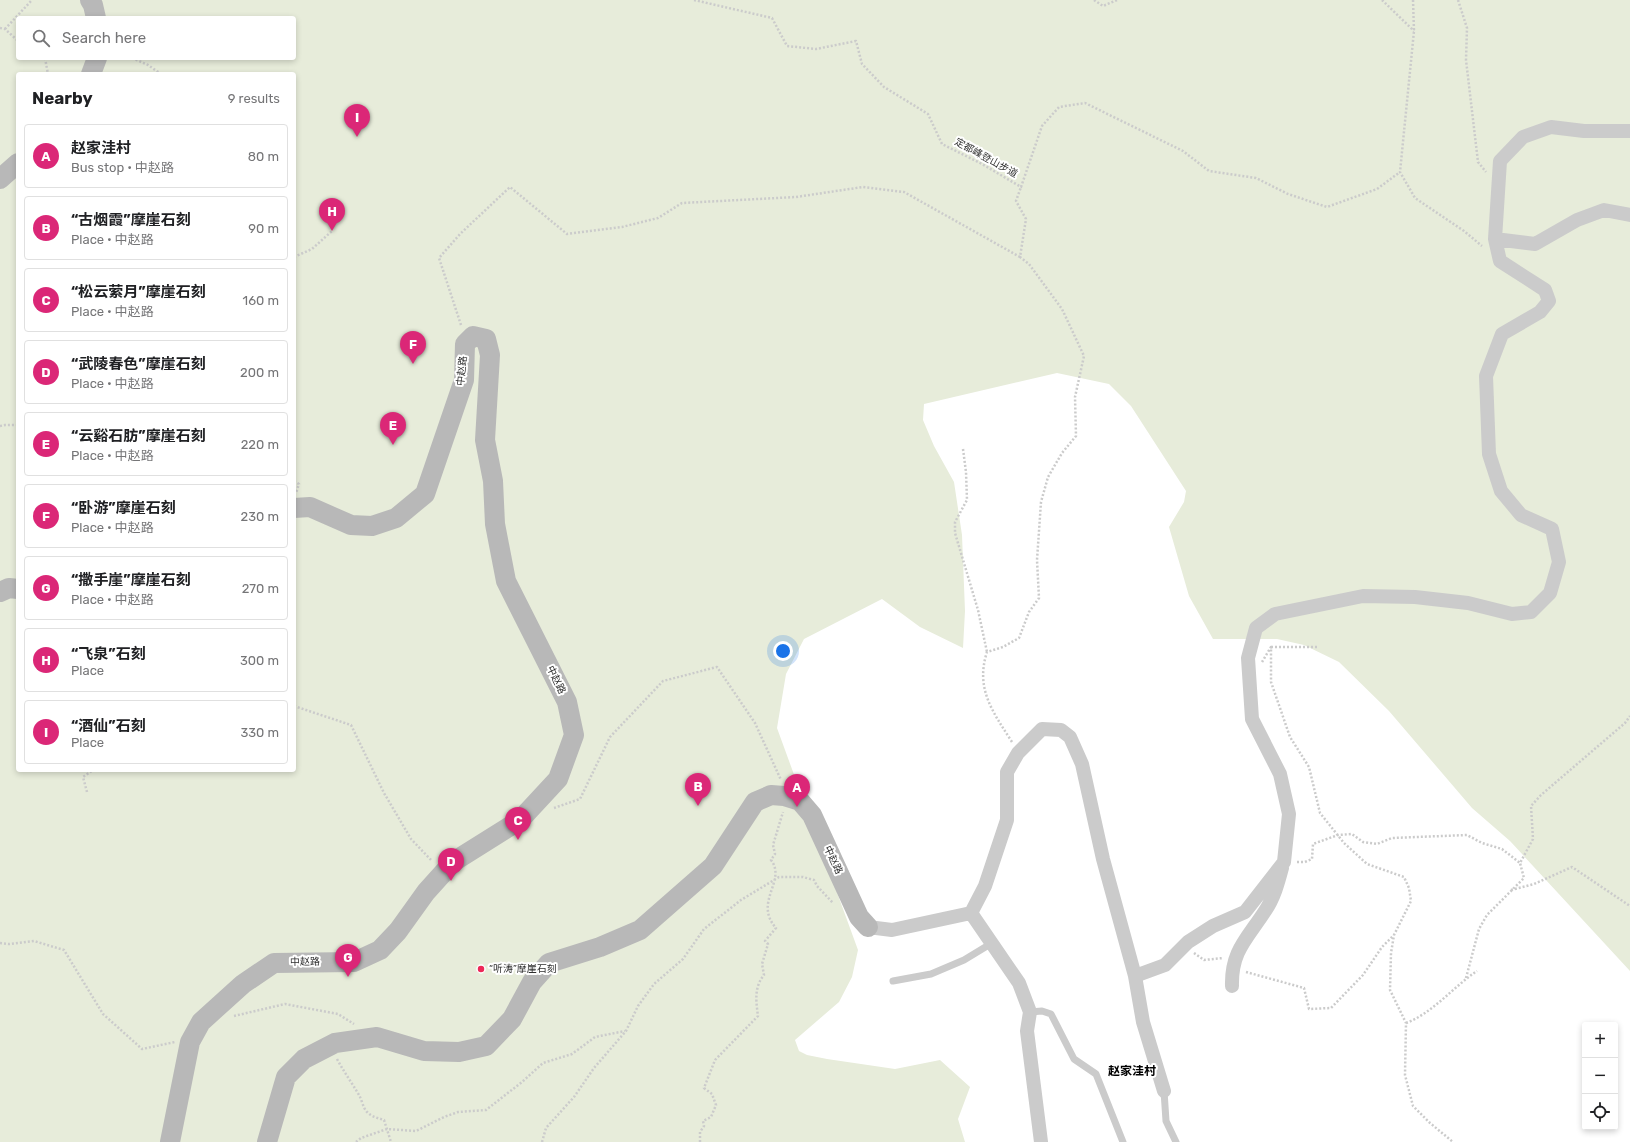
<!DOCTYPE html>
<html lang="en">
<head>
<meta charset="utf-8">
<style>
  body { margin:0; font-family:Rubik,"Noto Sans SC",sans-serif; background:#f2f2f2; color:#202124 }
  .controls { position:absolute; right:12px; bottom:12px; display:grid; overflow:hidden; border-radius:4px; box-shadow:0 2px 6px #0003 }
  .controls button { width:36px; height:36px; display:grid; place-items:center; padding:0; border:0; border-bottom:1px solid #e0e0e0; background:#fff; color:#202124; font:20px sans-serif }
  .you { position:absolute; left:783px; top:651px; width:14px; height:14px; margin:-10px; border:3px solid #fff; border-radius:50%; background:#1a73e8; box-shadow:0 0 0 6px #1a73e833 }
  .badge { display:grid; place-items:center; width:26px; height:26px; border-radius:50%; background:#db2777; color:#fff; font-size:13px; font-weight:700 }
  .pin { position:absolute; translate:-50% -33px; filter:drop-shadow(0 1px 2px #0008) }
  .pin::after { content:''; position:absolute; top:21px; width:14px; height:12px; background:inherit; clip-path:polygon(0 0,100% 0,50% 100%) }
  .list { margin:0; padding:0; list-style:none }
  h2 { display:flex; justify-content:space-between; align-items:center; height:52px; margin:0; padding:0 16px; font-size:17px }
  h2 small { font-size:13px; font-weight:400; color:#757577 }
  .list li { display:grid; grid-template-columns:26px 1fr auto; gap:12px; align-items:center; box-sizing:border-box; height:64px; margin:0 8px 8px; padding:0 8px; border:1px solid #e0e0e0; border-radius:4px }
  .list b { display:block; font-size:15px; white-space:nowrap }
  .list p { margin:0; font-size:13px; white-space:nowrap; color:#757577 }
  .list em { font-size:13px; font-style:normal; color:#757577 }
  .icon { flex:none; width:22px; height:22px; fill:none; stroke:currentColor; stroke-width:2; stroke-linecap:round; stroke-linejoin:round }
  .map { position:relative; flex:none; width:1630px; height:1142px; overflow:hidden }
  .search { position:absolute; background:#fff; box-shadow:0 2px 6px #0003; left:16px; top:16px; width:280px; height:44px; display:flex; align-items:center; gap:10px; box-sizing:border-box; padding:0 14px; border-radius:4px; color:#757577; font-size:15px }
  .panel { position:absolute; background:#fff; box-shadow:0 2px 6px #0003; left:16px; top:72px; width:280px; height:700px; border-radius:4px }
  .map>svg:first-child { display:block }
  .green { fill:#e7ecda; fill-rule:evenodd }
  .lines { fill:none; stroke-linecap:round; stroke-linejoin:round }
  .path { stroke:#cbcbcb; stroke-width:2.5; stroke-dasharray:2 2; stroke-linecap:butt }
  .lane { stroke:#cbcbcb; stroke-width:7 }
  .street { stroke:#cbcbcb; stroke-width:14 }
  .secondary { stroke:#b8b8b8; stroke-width:20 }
  .poi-dot { fill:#ed2757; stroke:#fff; stroke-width:1.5 }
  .labels { text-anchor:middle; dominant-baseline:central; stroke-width:4; stroke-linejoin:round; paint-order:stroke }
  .street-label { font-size:10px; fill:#2e2e2e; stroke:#fff }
  .poi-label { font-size:10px; fill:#2e2e2e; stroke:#fff; text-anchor:start }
  .quarter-label { font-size:12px; font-weight:bold; fill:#000; stroke:#fff }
</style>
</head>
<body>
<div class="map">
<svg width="1630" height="1142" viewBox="0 0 1630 1142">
  <rect width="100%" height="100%" fill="#fff"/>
  <path class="green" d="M0,0H1630V971L1510,841L1472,808L1389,711L1339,662L1304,645L1277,639H1213L1189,596L1169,527L1184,502L1186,491L1131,406L1109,384L1057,373L924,404L923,420L934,446L954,482L962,535L965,611L963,648L920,627L882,599L804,639L786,674L777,728L858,950L852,977L839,1002L795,1040L799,1051L807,1055L827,1059L895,1069L940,1060L970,1087L958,1119L965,1142H0ZM18,18H294V58H18ZM18,74H294V770H18Z"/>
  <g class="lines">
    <path class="path" d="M694,0L772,18L787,46L816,49L856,41L862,64L884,87L928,114L942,144L982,164L1021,187L1042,126L1059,107L1085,103L1183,151L1209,171L1256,178L1288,194L1327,207L1377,189L1400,172
      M1094,0L1103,6L1117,0
      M1382,0L1414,31
      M1413,0L1414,31L1400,172L1415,198L1464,231L1482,246
      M1458,0L1467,28L1466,60L1478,162L1486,172
      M0,28L5,29L18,41
      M5,29L32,0
      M45,58L48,74
      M132,58L148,65L161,74
      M294,257L312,249L332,231
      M461,325L439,258L460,234L510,187L567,234L622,227L658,218L682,203L796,197L863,187L904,192L1020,257
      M0,426L5,425H18
      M963,449L966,472L967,500L955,522V533L978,610L987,652
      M294,481L299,484L296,493
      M1271,647H1319
      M1262,662L1271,647V682L1290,737L1309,767L1320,813L1344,843L1367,864L1404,877L1409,888L1411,901L1394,935L1391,953L1390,990L1406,1023L1405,1075L1413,1106L1430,1123L1453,1142
      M294,706L351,725L384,793L411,839L432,861
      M1012,742C993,712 975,689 987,652L1003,647L1019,638L1029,612L1039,598L1037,560L1041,502L1048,477L1062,453L1076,436L1075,397L1084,356L1062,309L1029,264L1020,257L1026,219L1016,201L1021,187
      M87,792L83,777L93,770
      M554,808L580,799L610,737L663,681L717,667L755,723L781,780
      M1297,862H1305L1312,859L1313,844L1338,835L1352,834L1363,842L1377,844L1392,838L1467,835L1482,843L1502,849L1520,863
      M1511,890L1534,884L1572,867L1630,906
      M0,943L9,944L34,941L64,950L103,1014L142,1049L175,1042
      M1194,953L1204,960L1223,958
      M1246,972L1304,988L1309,1009L1331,1008L1363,975L1382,947L1393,936
      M1466,978L1479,929L1487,915L1524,878L1520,863L1533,839L1531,806L1541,795L1625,723L1630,716
      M234,1016L285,1004L338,1014L354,1024
      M1406,1023C1433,1013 1453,987 1477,971
      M337,1059C344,1072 352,1083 359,1095C362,1100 363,1108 367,1112C372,1117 378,1118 384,1120L391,1142
      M356,1142L361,1138L387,1129L416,1131L444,1117L458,1112L486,1110L522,1082L543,1063L572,1054L595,1037L625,1031
      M542,1142L546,1128L574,1097L594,1068L626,1031L638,1006L654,984L683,959L704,929L741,900L779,877H803L814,880L817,886L833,903
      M700,1142V1132L704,1126L703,1121L711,1117L716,1105L712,1094L704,1088L715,1060L758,1016C756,1001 754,987 764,975L762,964L768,944L765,941L776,928C753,902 787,881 771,860L775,854L773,845L783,812"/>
    <path class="lane" d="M893,981L931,974L964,960L992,943
      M1030,1012L1042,1011L1051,1014L1074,1059L1096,1074L1123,1142
      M1164,1091L1166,1121L1176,1142"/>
    <path class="street" d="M1495,239L1535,244L1577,220L1604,210L1630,215
      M971,913L1019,983L1030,1012L1027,1031L1041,1142
      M868,927L892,930L971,913L985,886L1007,820V772L1018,753L1042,729L1061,730L1070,737L1082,764L1103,859L1135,976L1143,1022L1164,1091
      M1135,976L1165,965L1188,942L1213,926L1245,912L1284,862L1289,814L1280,774L1252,719L1248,658L1256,628L1275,614L1363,596L1415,597L1468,603L1512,614L1531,612L1550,593L1559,562L1552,529L1521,515L1501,491L1489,454L1486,376L1502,334L1540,312L1549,301L1545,290L1500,261L1495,239L1500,161L1523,137L1551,127L1584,131H1630
      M1232,986C1231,951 1247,939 1265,911C1274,898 1278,883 1282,868"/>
    <path class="secondary" d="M90,0L93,5L96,18
      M91,74L97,58
      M0,179L18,163
      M0,592L9,588L18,589
      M170,1142L190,1042L201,1022L243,984L274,963L354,962L380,950L398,931L426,892L453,862L520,820L558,779L574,735L567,702L506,581L495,524L493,481L485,440L490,355L486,339L473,336L465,344L464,380L425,494L396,518L372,526L351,525L310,507L294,508
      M267,1142L286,1077L304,1059L335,1043L377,1037L424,1051L459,1052L486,1046L512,1019L532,982L549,963L600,947L640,930L713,866L755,802L771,795L784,796L800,801L812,815L859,917L868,927"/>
  </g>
  <circle class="poi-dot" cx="481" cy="969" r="4"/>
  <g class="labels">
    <g class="street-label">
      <text transform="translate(986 158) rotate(29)">定都峰登山步道</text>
      <text transform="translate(462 371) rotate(-84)">中赵路</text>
      <text transform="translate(556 680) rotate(64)">中赵路</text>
      <text transform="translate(833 860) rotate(65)">中赵路</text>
      <text transform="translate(305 962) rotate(-1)">中赵路</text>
    </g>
    <g class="poi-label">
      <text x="489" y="969">“听涛”摩崖石刻</text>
    </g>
    <g class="quarter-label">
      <text x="1132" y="1071">赵家洼村</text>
    </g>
  </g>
</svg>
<div class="controls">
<button>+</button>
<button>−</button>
<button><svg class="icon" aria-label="locate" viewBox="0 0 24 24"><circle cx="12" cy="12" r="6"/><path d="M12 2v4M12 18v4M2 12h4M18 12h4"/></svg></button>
</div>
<div class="you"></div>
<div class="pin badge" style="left:797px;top:807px">A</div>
<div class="pin badge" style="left:698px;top:806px">B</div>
<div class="pin badge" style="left:518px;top:840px">C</div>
<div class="pin badge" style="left:451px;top:881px">D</div>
<div class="pin badge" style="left:393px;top:445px">E</div>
<div class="pin badge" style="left:413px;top:364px">F</div>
<div class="pin badge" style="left:348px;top:977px">G</div>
<div class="pin badge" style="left:332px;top:231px">H</div>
<div class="pin badge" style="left:357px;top:137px">I</div>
<div class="search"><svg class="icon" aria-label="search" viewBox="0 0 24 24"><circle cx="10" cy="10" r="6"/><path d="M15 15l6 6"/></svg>Search here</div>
<section class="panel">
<h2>Nearby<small>9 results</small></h2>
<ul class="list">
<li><span class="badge">A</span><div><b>赵家洼村</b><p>Bus stop · 中赵路</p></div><em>80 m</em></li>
<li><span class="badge">B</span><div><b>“古烟霞”摩崖石刻</b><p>Place · 中赵路</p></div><em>90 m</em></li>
<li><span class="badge">C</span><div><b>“松云萦月”摩崖石刻</b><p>Place · 中赵路</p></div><em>160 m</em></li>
<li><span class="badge">D</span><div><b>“武陵春色”摩崖石刻</b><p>Place · 中赵路</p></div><em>200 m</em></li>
<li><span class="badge">E</span><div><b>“云谿石肪”摩崖石刻</b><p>Place · 中赵路</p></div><em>220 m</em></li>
<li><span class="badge">F</span><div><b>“卧游”摩崖石刻</b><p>Place · 中赵路</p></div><em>230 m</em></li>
<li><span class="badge">G</span><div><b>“撒手崖”摩崖石刻</b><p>Place · 中赵路</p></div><em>270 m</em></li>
<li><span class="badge">H</span><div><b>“飞泉”石刻</b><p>Place</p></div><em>300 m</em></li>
<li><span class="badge">I</span><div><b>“酒仙”石刻</b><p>Place</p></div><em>330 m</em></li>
</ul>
</section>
</div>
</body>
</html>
